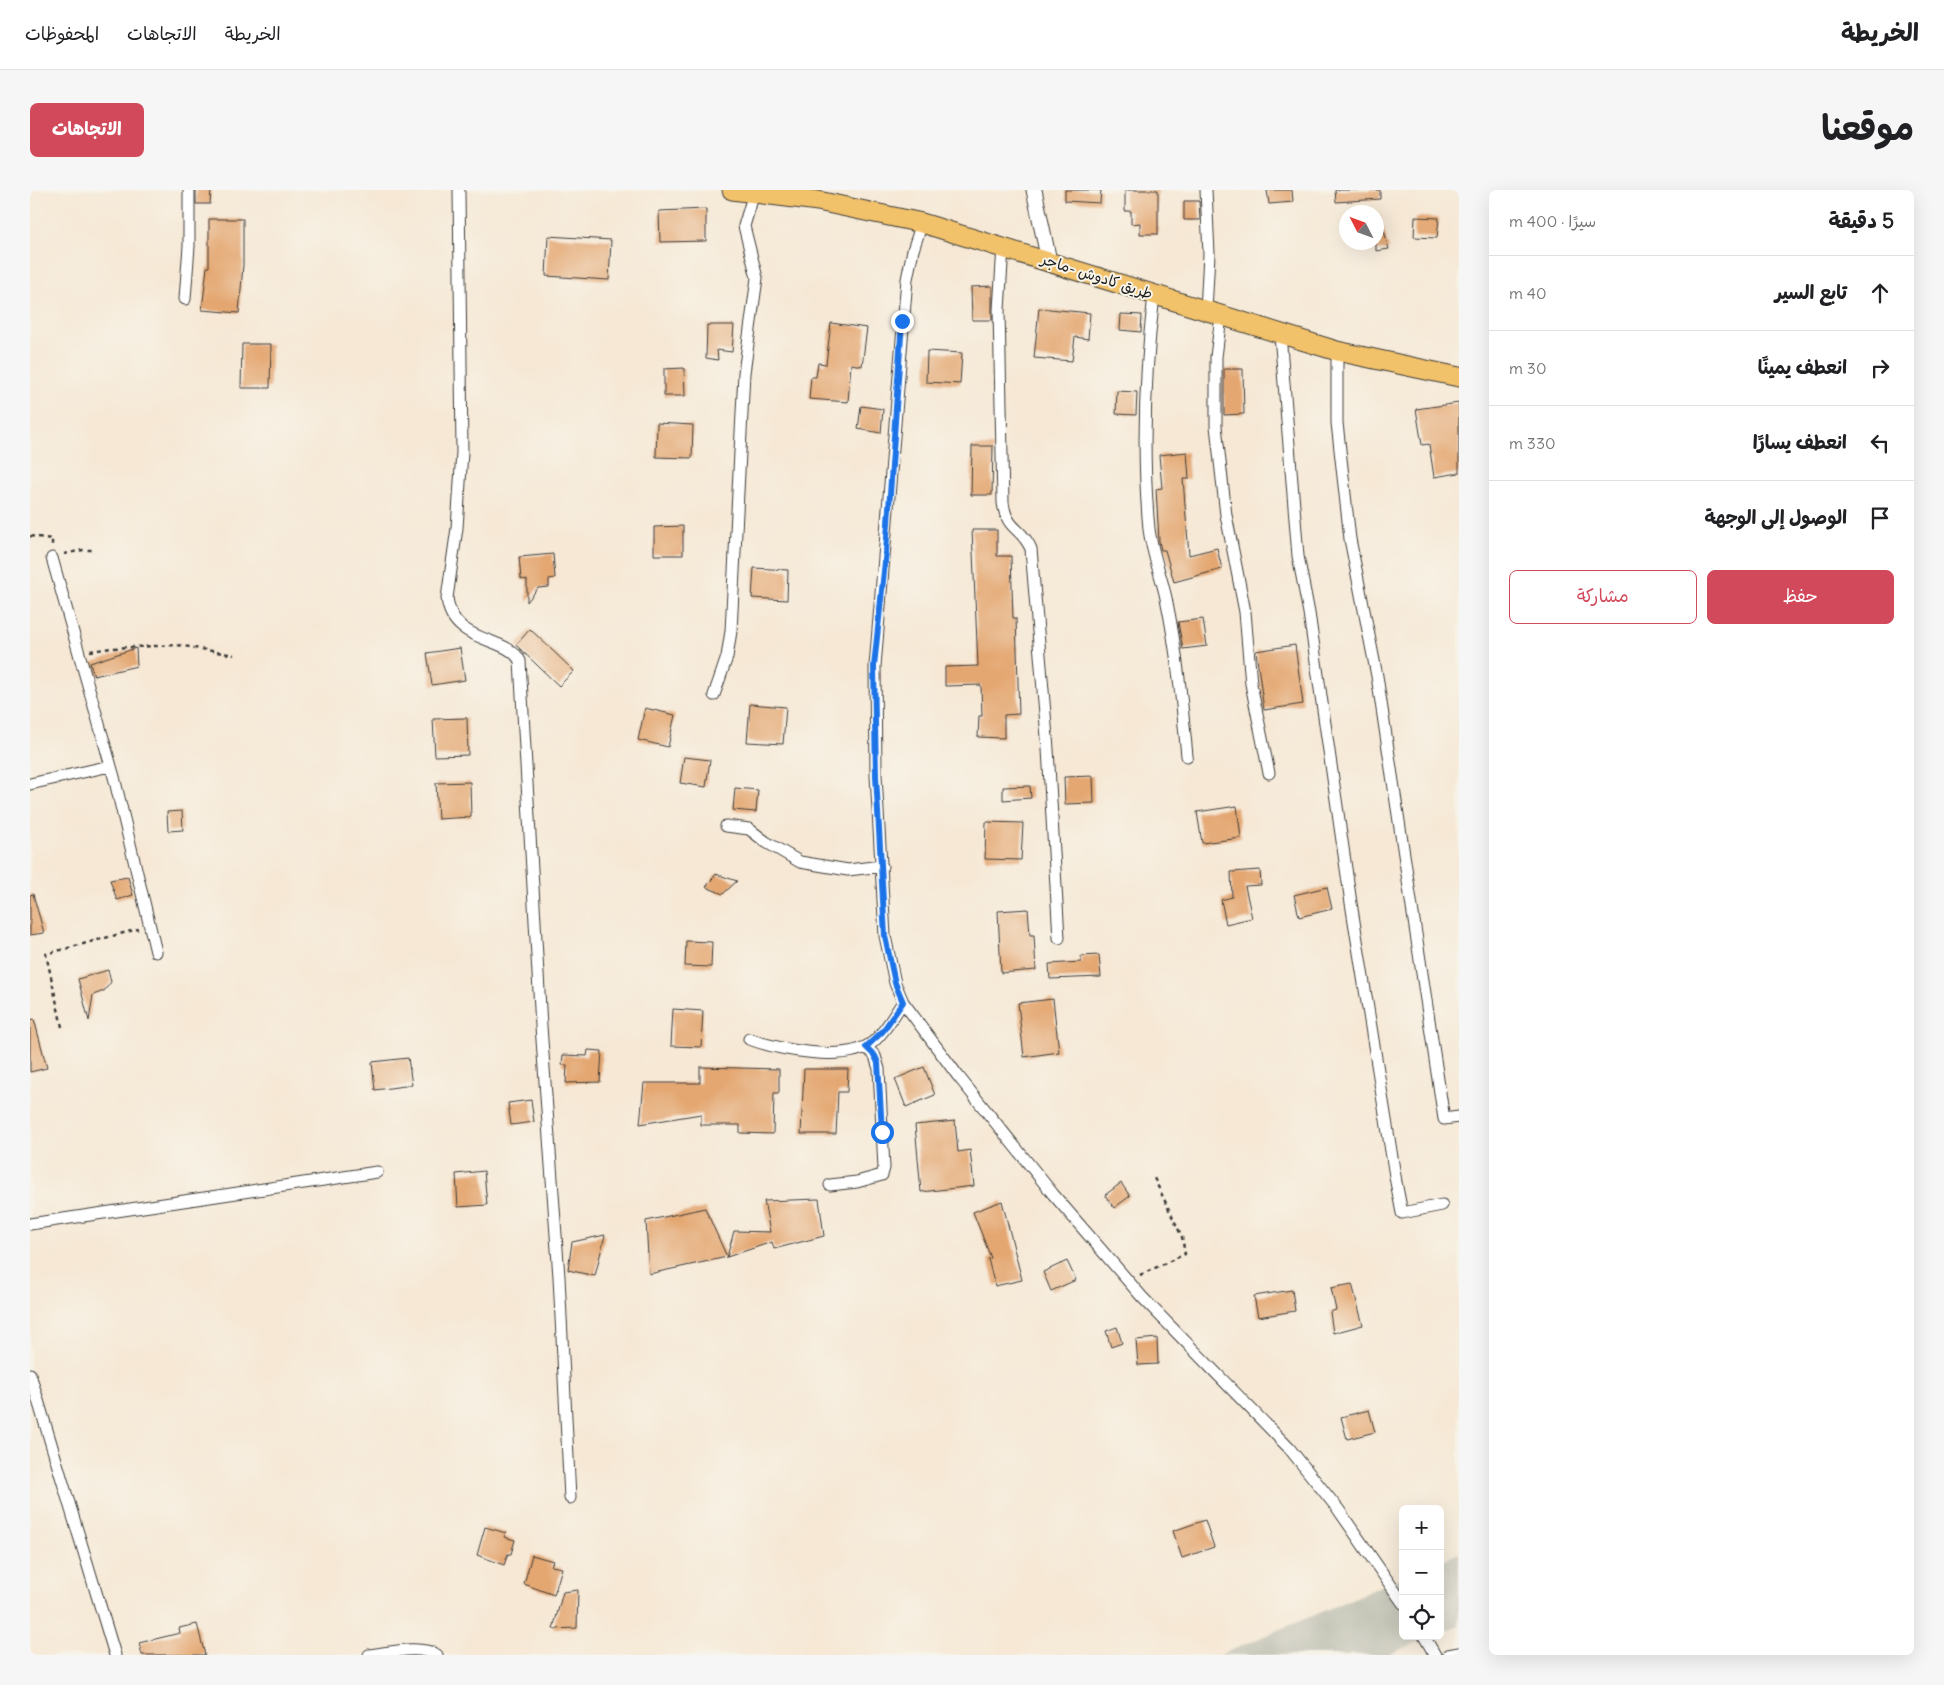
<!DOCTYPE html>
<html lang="ar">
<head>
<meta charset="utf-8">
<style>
  body { margin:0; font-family:Delius,"Playpen Sans Arabic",sans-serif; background:#f6f6f6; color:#202124; direction:rtl }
  .controls { position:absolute; right:15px; bottom:15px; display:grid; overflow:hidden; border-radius:8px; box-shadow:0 5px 20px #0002 }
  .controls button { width:45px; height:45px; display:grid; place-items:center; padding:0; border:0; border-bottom:1px solid #e0e0e0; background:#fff; color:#202124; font:25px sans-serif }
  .compass { position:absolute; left:1309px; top:15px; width:45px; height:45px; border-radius:50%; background:#fff; box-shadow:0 5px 20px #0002; rotate:312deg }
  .stop { position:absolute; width:15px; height:15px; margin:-11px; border:4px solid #1a73e8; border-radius:50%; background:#fff }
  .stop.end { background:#1a73e8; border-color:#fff; box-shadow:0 1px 5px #0008 }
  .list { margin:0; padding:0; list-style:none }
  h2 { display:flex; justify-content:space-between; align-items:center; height:65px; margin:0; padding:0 20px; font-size:21px }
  h2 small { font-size:16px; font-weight:400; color:#757577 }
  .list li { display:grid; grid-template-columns:32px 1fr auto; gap:15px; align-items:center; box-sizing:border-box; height:75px; padding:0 20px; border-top:1px solid #e0e0e0 }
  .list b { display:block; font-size:19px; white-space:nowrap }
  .list em { font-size:16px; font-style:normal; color:#757577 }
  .actions { display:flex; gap:10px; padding:15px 20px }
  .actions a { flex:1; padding:11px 0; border:1px solid #d1495b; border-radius:8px; text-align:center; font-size:18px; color:#d1495b }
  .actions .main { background:#d1495b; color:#fff }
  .icon { flex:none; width:28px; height:28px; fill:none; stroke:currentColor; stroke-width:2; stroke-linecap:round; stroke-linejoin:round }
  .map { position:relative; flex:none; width:1429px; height:1465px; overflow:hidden; direction:ltr; border-radius:8px }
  header { display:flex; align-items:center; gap:30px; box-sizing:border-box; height:70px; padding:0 25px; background:#fff; border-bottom:1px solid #e0e0e0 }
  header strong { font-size:24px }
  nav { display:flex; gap:28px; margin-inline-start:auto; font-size:18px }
  .intro { display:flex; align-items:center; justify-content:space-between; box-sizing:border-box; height:120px; padding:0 30px }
  h1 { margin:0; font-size:35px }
  .button { padding:12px 22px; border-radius:8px; background:#d1495b; color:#fff; font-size:18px; font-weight:700 }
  main { display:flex; gap:30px; padding:0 30px }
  aside { flex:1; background:#fff; border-radius:8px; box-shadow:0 5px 20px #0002 }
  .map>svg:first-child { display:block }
  .industrial { fill:#c5c5b8 }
  .building { fill:#e4a772 }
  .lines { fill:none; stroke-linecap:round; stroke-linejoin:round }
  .minor-casing { stroke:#3d3b38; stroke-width:13 }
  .tertiary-casing { stroke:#3d3b38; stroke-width:17 }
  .trunk-casing { stroke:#3d3b38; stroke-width:21 }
  .path { stroke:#3d3b38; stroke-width:2.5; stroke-dasharray:4 4; stroke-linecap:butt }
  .minor { stroke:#fff; stroke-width:11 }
  .tertiary { stroke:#fff; stroke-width:15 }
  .trunk { stroke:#f2c26a; stroke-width:19 }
  .route { stroke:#1a73e8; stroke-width:6 }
  .labels { text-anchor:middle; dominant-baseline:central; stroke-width:4; stroke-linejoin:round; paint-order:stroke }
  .street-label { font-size:15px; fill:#1c1c1c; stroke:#f7f3e8 }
</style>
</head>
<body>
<header>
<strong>الخريطة</strong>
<nav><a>الخريطة</a><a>الاتجاهات</a><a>المحفوظات</a></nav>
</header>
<div class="intro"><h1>موقعنا</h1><a class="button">الاتجاهات</a></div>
<main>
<aside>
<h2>5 دقيقة<small>سيرًا · 400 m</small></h2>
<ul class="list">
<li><svg class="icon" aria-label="ahead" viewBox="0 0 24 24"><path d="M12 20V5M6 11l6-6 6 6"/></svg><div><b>تابع السير</b></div><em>40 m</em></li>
<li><svg class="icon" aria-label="right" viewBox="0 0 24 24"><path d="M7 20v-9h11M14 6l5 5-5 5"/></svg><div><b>انعطف يمينًا</b></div><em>30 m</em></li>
<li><svg class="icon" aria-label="left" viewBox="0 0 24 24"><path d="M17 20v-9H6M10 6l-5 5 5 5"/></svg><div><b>انعطف يسارًا</b></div><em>330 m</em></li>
<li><svg class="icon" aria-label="arrive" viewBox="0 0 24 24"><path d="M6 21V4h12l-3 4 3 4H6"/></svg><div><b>الوصول إلى الوجهة</b></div></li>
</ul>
<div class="actions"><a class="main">حفظ</a><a>مشاركة</a></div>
</aside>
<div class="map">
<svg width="1429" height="1465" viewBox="0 0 1429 1465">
  <rect width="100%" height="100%" fill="#f7f3e8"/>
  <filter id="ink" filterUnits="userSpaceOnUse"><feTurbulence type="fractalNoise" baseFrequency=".02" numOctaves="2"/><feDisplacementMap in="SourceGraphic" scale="10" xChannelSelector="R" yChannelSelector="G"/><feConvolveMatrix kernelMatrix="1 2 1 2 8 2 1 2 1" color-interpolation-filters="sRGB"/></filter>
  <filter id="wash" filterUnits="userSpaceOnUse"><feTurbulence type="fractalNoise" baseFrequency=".0096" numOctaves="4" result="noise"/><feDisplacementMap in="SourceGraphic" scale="20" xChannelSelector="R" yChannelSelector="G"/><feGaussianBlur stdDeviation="1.12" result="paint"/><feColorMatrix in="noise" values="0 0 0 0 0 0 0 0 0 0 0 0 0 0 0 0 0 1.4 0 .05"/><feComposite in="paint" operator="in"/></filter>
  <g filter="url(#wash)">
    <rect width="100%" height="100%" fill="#f6e8d5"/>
    <path class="industrial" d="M1429,1363V1435L1410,1443V1371Z
      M1373,1387V1446H1402L1358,1465H1190Z"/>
    <g id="blocks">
      <path class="building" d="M166,0H181L180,14H166Z
        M1035,0H1071L1070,13L1035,11Z
        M1095,0H1128V44H1110V33L1101,34V21H1095Z
        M1237,0H1262L1263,12L1239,14Z
        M1305,0H1350V9L1306,12Z
        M1154,11H1169L1170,30H1154Z
        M676,19V51L630,52L629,21Z
        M1346,26H1350L1359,59L1346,61Z
        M1385,27L1409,28L1407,48L1384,47Z
        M179,29H213V75L209,123L172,120L177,77H179Z
        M518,46L581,50L579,90L516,86Z
        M962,96V130H942L941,97Z
        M1009,118L1060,123L1058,149L1045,147L1042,171L1004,168Z
        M1091,124L1112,125L1111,142L1090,140Z
        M801,133L837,138L832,176L821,174L818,212L779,209L781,187H786L788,173L796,174Z
        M677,135H704L702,162L687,160L688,170L676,168Z
        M212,154H241L240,198H211Z
        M897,161L932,163L930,194L896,192Z
        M654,178L655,206H634V179Z
        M1194,179H1213L1214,224L1194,225Z
        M1087,201L1107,202L1106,225L1086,224Z
        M1429,213V283L1404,287L1399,254L1392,255L1386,219Z
        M831,216L853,219L851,243L828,239Z
        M627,233L663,235L662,268L626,267Z
        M942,256H963L962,305H941Z
        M1157,262L1159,289H1153L1159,365L1187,358L1192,379L1144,392L1135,360H1131L1129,351L1126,299L1132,298L1129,265Z
        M653,336V365H624V337Z
        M942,340H967V366H981L983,428H986L989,524L974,525V548L948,547L949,526H952L951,495L915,496V477L948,476Z
        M523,364L525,388L519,389V397L508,398L497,412V390L491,389L489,367Z
        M724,378L758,380L757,410L722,408Z
        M1173,429L1177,456L1153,459L1148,432Z
        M500,439L544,481L529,496L486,455Z
        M1265,455L1273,514L1234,520L1226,461Z
        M106,458L107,476L64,486L60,473Z
        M430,458L435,490L402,495L397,463Z
        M720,514L756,517L753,554L717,552Z
        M615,518L645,525L638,557L608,550Z
        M437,528L438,565L405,566L403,529Z
        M654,567L680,570L676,597L650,593Z
        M1063,586L1064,613L1035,614L1034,587Z
        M440,592L441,627L408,629L406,593Z
        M1000,596L1001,608L973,610V597Z
        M705,598L728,600L726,622L703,620Z
        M1207,616L1211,648L1172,653L1167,622Z
        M152,621L153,640L138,641L137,622Z
        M956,632L993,633L991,670L955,669Z
        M1230,680L1231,695L1215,696L1222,728L1196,734L1191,710L1202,707L1201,682Z
        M686,684L707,691L693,704L676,697Z
        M98,687L103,705L87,710L80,690Z
        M1297,697L1302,719L1269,727L1264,705Z
        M3,704L14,743L0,745V705Z
        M998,719L1000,745H1004L1006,780L971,783L968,721Z
        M656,751L682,752L681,777L655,776Z
        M1069,765L1071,787L1020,789L1019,774L1051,772V766Z
        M78,780L81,792L74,801L63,805L59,831L48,789Z
        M1023,809L1029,862L994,867L988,813Z
        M643,819L673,821L671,857L641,856Z
        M4,829L17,878L0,882V830Z
        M558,860L572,861L570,892L536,893L537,875H532L533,865L557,866Z
        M378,868L382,895L345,900L342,872Z
        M670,877L749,879V903H744L743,944L710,943V935H671V924L610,934L614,893H670Z
        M894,877L905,905L876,917L865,889Z
        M774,879H818L817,902H808L806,944H771Z
        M501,910L504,932L481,935L478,913Z
        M925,931L928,962L940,960L944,996L891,1002L885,935Z
        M454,981L457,1015L428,1017L426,984Z
        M1091,993L1100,1006L1084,1018L1075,1005Z
        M789,1009L794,1046L744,1059L742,1052L697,1067L704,1041L740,1042L734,1011Z
        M972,1011L992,1090L965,1096L958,1069L961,1068L943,1022Z
        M675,1018L697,1067L619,1084L616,1031Z
        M575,1045L565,1086L538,1080L542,1052Z
        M1037,1071L1046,1090L1021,1101L1013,1082Z
        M1322,1094L1333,1135L1303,1143L1300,1122L1306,1120L1301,1098Z
        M1262,1100L1265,1121L1228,1127L1224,1106Z
        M1087,1137L1092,1153L1081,1157L1076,1141Z
        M1127,1148L1128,1174L1108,1175L1106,1150Z
        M1339,1220L1345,1242L1317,1249L1311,1227Z
        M1175,1330L1184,1357L1152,1368L1143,1341Z
        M455,1337L476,1343L474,1347L485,1350L481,1364H478L474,1375L447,1365Z
        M502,1365L523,1371L521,1376L532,1378L524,1405L494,1394Z
        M548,1400L547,1438L523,1439L533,1402Z
        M167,1434L175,1465H112L109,1453L150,1443L149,1438Z"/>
    </g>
  </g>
  <g filter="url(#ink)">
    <use href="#blocks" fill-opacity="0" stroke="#3d3b38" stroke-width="1"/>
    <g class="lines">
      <defs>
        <path id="minor" d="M429,0L432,262L427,338L417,408C422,455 477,445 490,471L511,836L529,1087L540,1308
          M892,33L883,60L877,89L845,476L846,585L855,746L865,793L873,812L928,886L1023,1004L1112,1107L1259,1258L1308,1319L1373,1413
          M973,57L969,120L973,313C977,341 992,337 1001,359L1018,559L1029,748
          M1124,105C1115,181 1112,262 1119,339C1122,363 1131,385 1136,408C1147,460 1152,513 1157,566
          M155,109L159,56V0
          M1176,121L1179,64L1176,0
          M1191,126L1186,167V236L1196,325L1215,422L1221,494L1239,583
          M1250,144L1268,366L1279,423L1321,713L1366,992L1372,1023L1412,1015
          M1307,161V233L1320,349L1347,486L1414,929L1429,927
          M22,368L84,587L126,762
          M684,505L697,467L701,441L714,183L727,88L714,36L724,3
          M0,594L80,576
          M696,636L719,639L736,652L770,672L818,680L852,676
          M719,849C747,859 817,874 843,852C855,842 864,825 873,812
          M800,995L827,992L852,985L854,978L849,879L845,866L836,857
          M0,1034L347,982
          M0,1184L85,1465
          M1394,1446L1405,1465
          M339,1465C358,1463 389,1454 407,1465
          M1418,1465L1429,1463"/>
        <path id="tertiary" d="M1004,0L1019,71"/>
        <path id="trunk" d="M702,0L788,11L892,33L1307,161L1429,187"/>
      </defs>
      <use href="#minor" class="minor-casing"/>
      <use href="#tertiary" class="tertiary-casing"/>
      <use href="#trunk" class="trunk-casing"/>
      <path class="path" d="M0,346L22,349V358
        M34,364L53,360H64
        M60,461L82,458L148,455L204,465
        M32,837L16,764L108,739
        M1110,1085L1155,1064L1152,1047L1124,988"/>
      <use href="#minor" class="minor"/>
      <use href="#tertiary" class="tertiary"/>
      <use href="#trunk" class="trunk"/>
    </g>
  </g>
  <g class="lines" filter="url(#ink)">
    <path class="route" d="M852,942L848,873L845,866L836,857L853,841L873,812L865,793L855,746L846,586L844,476L856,362L872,131"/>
  </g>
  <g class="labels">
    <g class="street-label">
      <text transform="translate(1067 86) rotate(18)">طريق كادوش -ماجر</text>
    </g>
  </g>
</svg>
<div class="controls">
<button>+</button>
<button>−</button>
<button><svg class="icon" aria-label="locate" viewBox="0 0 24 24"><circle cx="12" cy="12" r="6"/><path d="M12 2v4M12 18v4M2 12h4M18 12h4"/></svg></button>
</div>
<svg class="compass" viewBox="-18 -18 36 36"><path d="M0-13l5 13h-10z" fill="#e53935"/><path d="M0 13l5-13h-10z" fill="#757577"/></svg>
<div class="stop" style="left:852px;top:942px"></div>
<div class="stop end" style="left:872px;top:131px"></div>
</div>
</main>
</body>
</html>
